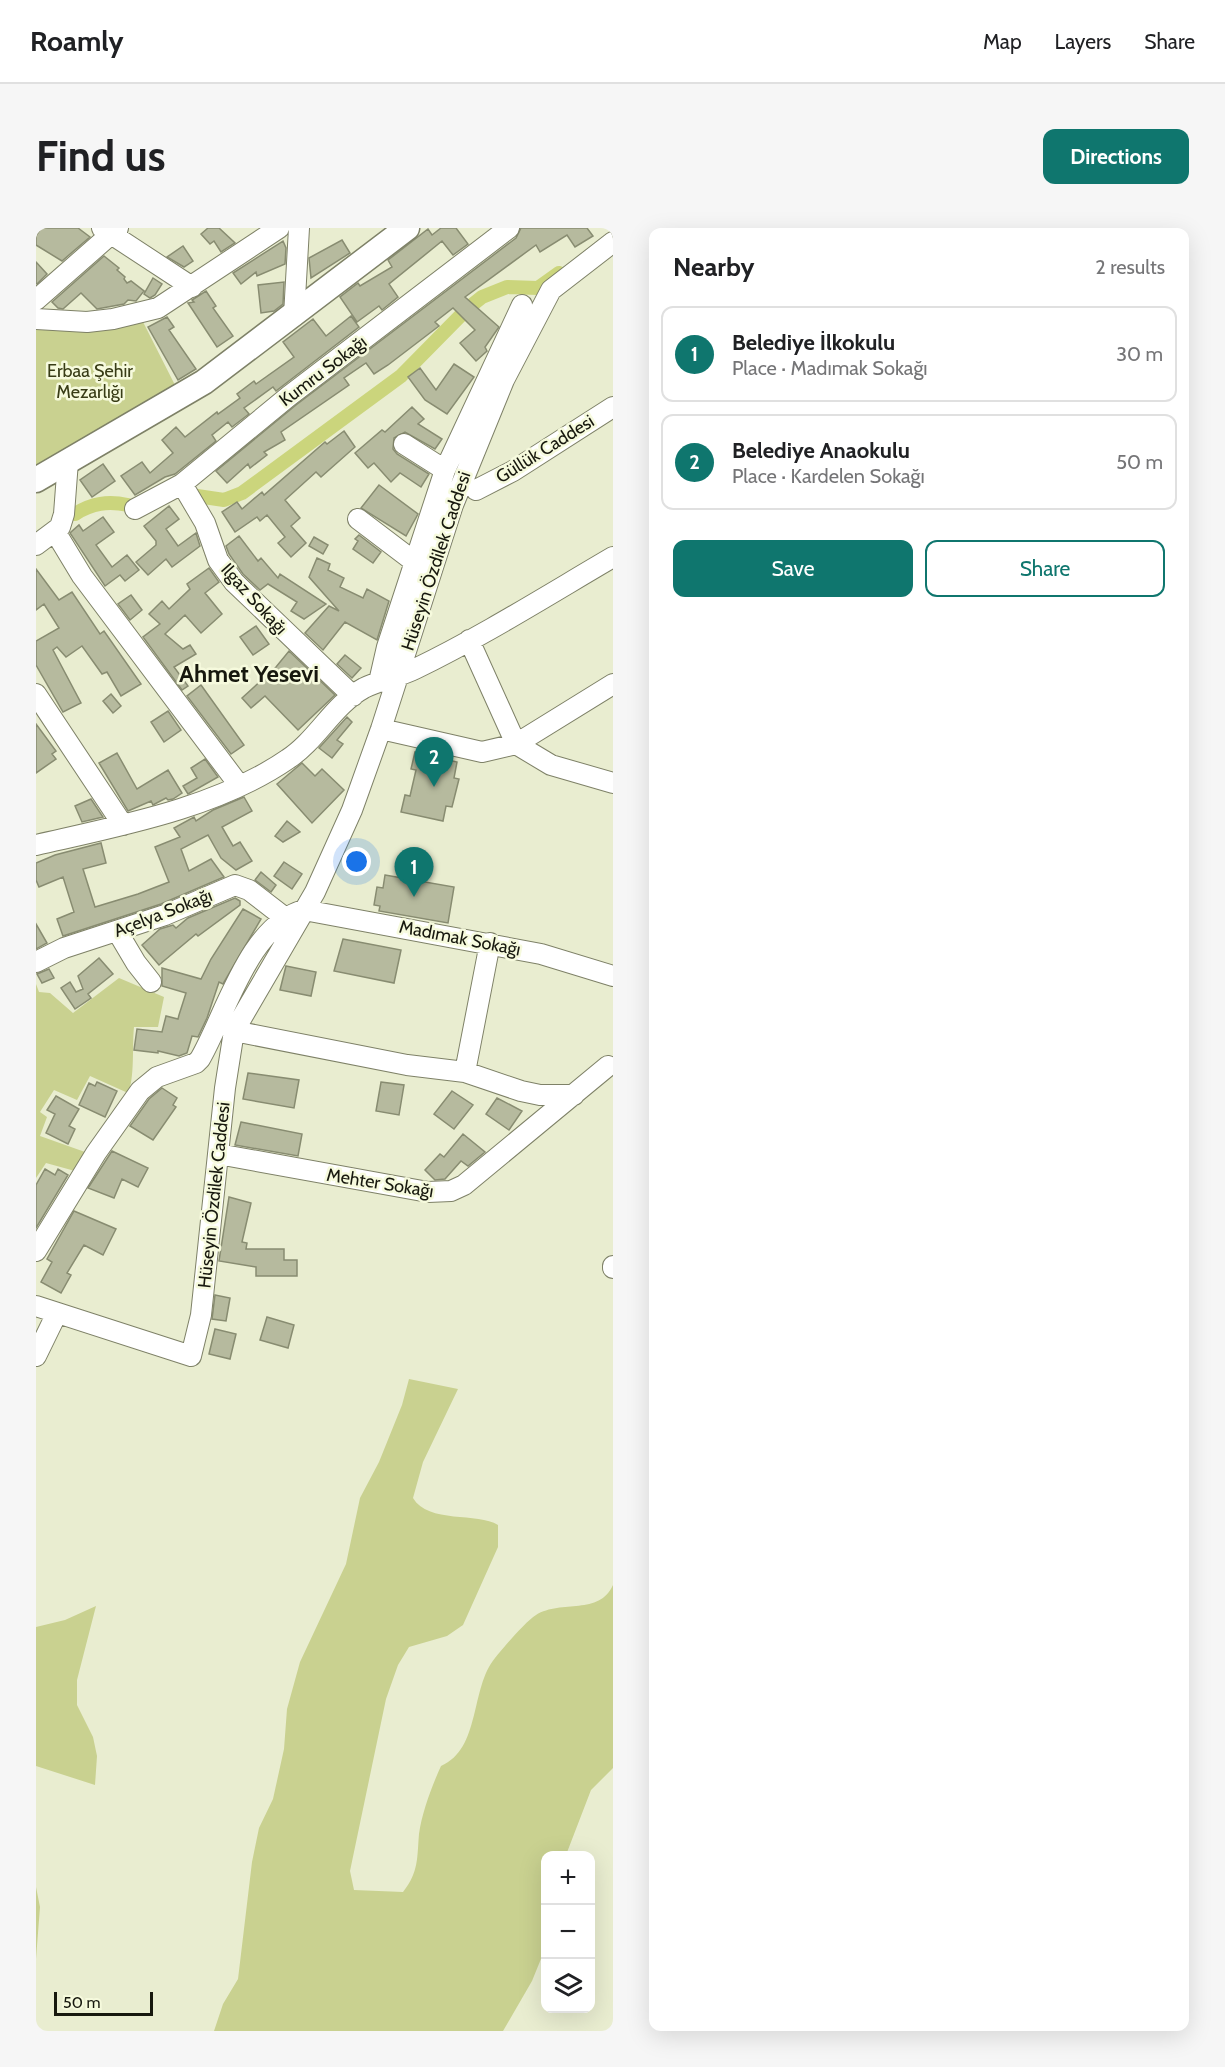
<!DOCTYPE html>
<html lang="en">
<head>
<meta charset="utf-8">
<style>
  body { margin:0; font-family:Cabin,sans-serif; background:#f6f6f6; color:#202124 }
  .controls { position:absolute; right:18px; bottom:18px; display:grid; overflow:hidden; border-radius:12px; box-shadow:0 6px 24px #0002 }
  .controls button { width:54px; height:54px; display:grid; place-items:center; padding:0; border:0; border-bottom:2px solid #e0e0e0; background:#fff; color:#202124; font:30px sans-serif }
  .scale { position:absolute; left:18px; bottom:15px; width:99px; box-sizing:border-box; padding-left:6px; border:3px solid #17180e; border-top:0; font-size:16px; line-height:21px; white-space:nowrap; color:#17180e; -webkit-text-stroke:4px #f6fadd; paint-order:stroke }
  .you { position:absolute; left:321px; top:634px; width:21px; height:21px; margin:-15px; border:4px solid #fff; border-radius:50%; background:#1a73e8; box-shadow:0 0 0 9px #1a73e833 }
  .badge { display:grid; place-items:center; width:39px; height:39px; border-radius:50%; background:#0f766e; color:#fff; font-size:20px; font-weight:700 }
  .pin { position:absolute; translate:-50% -50px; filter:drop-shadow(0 2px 3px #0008) }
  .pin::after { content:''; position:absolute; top:32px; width:21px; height:18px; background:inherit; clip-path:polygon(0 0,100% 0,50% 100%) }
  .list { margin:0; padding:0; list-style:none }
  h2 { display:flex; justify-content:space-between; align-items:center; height:78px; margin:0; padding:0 24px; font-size:26px }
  h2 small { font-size:20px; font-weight:400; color:#757577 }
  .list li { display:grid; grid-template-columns:39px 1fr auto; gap:18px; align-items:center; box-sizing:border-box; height:96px; margin:0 12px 12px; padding:0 12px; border:2px solid #e0e0e0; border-radius:12px }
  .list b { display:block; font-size:22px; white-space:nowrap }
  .list p { margin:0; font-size:20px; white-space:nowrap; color:#757577 }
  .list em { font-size:20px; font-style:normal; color:#757577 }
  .actions { display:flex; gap:12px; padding:18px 24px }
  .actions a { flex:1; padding:14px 0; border:2px solid #0f766e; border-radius:12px; text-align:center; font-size:21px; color:#0f766e }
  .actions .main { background:#0f766e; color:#fff }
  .icon { flex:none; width:33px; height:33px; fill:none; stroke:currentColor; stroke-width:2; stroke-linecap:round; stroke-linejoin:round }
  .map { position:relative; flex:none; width:577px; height:1803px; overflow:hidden; border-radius:12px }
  header { display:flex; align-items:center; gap:36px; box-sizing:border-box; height:84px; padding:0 30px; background:#fff; border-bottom:2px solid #e0e0e0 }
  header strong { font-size:28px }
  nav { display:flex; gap:33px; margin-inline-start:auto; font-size:21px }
  .intro { display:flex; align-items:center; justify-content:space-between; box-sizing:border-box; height:144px; padding:0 36px }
  h1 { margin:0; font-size:42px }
  .button { padding:15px 27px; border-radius:12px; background:#0f766e; color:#fff; font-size:21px; font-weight:700 }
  main { display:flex; gap:36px; padding:0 36px }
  aside { flex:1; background:#fff; border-radius:12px; box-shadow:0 6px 24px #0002 }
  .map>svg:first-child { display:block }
  .green { fill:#c9d190 }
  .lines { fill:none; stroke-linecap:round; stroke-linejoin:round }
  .canal { stroke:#cbd57c; stroke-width:14 }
  .building { fill:#b6ba9e; stroke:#888c71; stroke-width:1.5 }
  .minor-casing { stroke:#7e8167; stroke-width:22 }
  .major-casing { stroke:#7e8167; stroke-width:27 }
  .minor { stroke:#fff; stroke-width:20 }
  .major { stroke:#fff; stroke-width:24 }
  .labels { text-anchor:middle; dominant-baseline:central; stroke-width:5; stroke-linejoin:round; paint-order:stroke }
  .park-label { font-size:18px; fill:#383c16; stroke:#f6fadd }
  .street-label { font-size:18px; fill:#17180e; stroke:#f6fadd }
  .district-label { font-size:24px; font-weight:bold; fill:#17180e; stroke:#f6fadd }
</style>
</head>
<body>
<header>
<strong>Roamly</strong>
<nav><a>Map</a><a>Layers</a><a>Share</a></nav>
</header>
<div class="intro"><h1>Find us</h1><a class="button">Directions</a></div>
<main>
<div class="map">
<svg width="577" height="1803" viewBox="0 0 577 1803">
  <rect width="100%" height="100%" fill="#e9edd0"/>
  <path class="green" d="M105,90L142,163L0,245V99Z
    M83,750L128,769L122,799H98C96,818 99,850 92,865L54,848L41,872L18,862L4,884L11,889L4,908L49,924L39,943L10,935L0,950V756L3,764L14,765L37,785Z
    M373,1151L422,1161L387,1234L377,1270C392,1296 442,1284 462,1297V1319L427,1397L411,1408L373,1419L362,1437L350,1471L314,1643L318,1662L367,1664C383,1644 381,1629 383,1606C386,1584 396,1558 405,1538C445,1521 434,1460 459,1430C468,1419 489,1394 500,1387C526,1371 563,1388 577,1357V1540L555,1562L530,1627L509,1628V1721L496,1753L467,1803H178L187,1776L202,1751L216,1634L223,1600L237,1571L248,1521L251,1481L264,1434L310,1336L324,1270L343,1234L366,1177Z
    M60,1378L41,1452V1477L57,1509L61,1528L59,1557L0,1538V1399L29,1392Z
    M0,1659L4,1679L0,1731Z"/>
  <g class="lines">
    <path class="canal" d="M161,268L188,272L206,265L365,148L431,81L446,69L471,59L502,60L523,45
      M39,286C56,275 72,273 92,277"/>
  </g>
  <path class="building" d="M5,0H42L54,9L26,33L0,17V8Z
    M172,0H183L199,15L185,24L178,13L174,16L165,6Z
    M405,0H420L432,16L417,27L406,13L353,56L362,69L346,82L343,78L321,94L304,69L322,55L324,58L356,39L352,32L392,1L396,7Z
    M485,0H551L557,8L539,19L531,7L504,24L500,17L429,69L463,99L449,119L451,123L440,133L424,115L439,102L417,80L399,94L403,98L352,137L338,146L330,135L308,150L313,157L245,204L249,212L228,224L231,227L214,240L212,236L191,255L180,243L260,177L480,10Z
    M306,12L314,25L275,50L273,30Z
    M247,13L250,20L249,36L221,48L220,44L205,56L197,45Z
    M147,18L157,33L148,39L131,29Z
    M68,28L83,40L81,42L89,49L88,51L91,55L95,53L108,63L100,73L92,72L88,76L61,81L45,65L27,81L22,80L16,74Z
    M0,34L11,46L1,56L0,55Z
    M117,50L126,56L119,67L114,70L108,66Z
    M248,54L247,76L238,83L225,85L222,57Z
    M170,63L180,78L177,80L197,108L181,119L152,75L158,74L156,72Z
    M315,88L323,99L240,163L237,159L208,180L213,186L196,199L192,194L176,207L180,213L139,246L129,249L99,267L85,248L106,234L114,245L137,225L126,212L140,199L149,209L181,184L182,186L204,170L201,166L218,153L220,156L258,129L247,114L277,91L290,108Z
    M131,89L138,99L133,102L160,141L142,152L112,99Z
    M418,136L438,149L411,186L389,172L372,149L384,140L400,162Z
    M376,179L388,191L382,196L406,211L399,221L369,204L358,210L357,221L361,226L393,246L385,259L364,245L355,254L338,235L332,240L319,225L346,202L349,204Z
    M308,203L319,219L285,249L280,244L249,272L264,290L255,298L270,315L255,329L242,315L249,309L231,287L224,293L221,289L199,304L186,284L201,274L206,281L226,264L228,267L289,214L291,216Z
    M67,236L79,253L56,269L44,252Z
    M343,257L382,286L370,308L325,280Z
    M133,278L143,291L130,301L142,318L160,305L164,318L136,339L130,331L112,347L100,334L120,317V313L108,298Z
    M67,289L78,304L60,317L76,339L91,327L103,342L89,353L84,347L69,358L34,305L43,297L47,303Z
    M323,307L345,324L337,335L317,321L322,313L319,311Z
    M203,308L222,333L225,330L242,350L244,346L290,376L268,391L255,383L261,374L232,356L224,362L207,346L193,326L190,318Z
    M278,309L292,317L287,326L273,318Z
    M281,330L294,336L292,342L308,350L304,359L327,370L331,361L353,373L341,412L309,394L287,422L269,405L293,378L303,383L273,349Z
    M173,340L183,354L169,365L186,386L165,405L149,387L129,406L147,421L154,417L160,426L138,439L152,458L146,462L107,409L124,396L113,386L126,373L133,381L154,361L151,356Z
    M0,341L23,372L36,364L64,406L68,403L105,456L85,468L71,444L66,446L46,418L30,429L21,419L17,422L45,475L27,484L0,437V413L23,400L8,376L0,382Z
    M95,367L106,382L94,392L82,376Z
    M220,398L233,416L217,427L204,409Z
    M253,423L299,467L262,502L229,468L215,480L206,470L240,439Z
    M309,427L325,440L316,450L301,436Z
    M165,457L208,517L195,526L151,468Z
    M75,466L85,478L77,485L67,473Z
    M132,483L145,502L128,514L115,494Z
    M311,489L316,494L301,512L307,516L296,530L283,520Z
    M0,496L20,523L16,526L20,531L0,545Z
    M379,524L421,534L418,550L423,551L416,579L410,578L407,593L365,584L369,567L374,568L380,542L375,541Z
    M81,525L101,561L132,542L146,565L137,571L132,572L130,570L117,577L115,573L92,583L63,535Z
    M169,531L182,549L152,566L147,558L161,550L155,540Z
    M266,535L279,548L286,541L308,562L276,595L241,556Z
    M208,569L216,583L186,599L197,618L204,614L216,633L200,642L185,630L172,607L145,621L153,643L175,631L188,649L125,676L27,708L21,691L38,684L27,649L3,659L0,652V635L19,627L65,615L70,635L47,641L59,679L102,666L133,654L119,619L144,609L138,600L158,589L160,593L177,582Z
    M55,571L67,589L46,594L39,578Z
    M251,593L264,604L247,614L239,608Z
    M248,634L266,646L256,661L238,648Z
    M225,644L240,657L235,664L219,652Z
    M349,647L418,659L412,695L343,683L344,678L338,677L341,659L347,660Z
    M199,670L204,673V677L162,708L160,706L123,737L106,717L124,701L137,697L140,700L152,690Z
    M207,681L225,691L187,756L183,754L171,790L162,809L156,808L151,825L143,828L122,823V825L98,822L101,801L126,804L130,788L142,791L143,787L150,765L126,758V740L165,751L175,731Z
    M0,696L11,715L0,721Z
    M307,711L365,722L358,755L298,743Z
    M63,730L77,746L52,766L55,770L39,781L25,760L34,754L40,764L47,761L42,748Z
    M250,738L280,744L275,768L244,762Z
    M13,741L18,750L6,755L1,746Z
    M212,845L263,852L258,880L207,871Z
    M61,854L81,863L69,889L43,877L53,855L59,858Z
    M345,854L368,857L363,887L340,883Z
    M126,860L141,870L137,877L140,879L117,912L94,898L113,871Z
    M416,863L437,877L418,901L398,886Z
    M20,868L43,881L33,898L39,901L32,916L10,905L19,886L11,882Z
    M461,870L486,883L473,902L450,886Z
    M205,894L266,906L262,928L199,917Z
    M427,906L449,924L432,938L425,933L409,951L399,952L389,942L404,926L408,929Z
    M76,923L112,940L102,959L86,951L78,970L52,960Z
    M9,941L19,947L22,941L32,947L0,1000V957Z
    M193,969L215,975L206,1014L211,1015L210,1021H248V1032H261V1048H220V1039L183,1033Z
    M38,983L80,1001L67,1027L48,1017L31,1045L35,1047L25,1065L5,1054L16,1034L11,1031Z
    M179,1067L194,1070L190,1093L176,1091Z
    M231,1089L258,1097L252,1120L224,1112Z
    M179,1101L200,1106L194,1131L173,1126Z"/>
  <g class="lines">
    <defs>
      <path id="minor" d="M66,0L156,59
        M0,72L82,0
        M258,88L263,0
        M0,91L51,94L77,91L122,80L243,0
        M368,216L409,242
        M146,256L169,295L182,332L198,354L317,468
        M440,262L477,243L577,179
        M99,281L146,256L253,168L473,0
        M322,291L380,335
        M20,305L46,348L203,557
        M0,317L24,299L28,286L32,233
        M433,412L480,516L515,537L577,555
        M343,454L351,419L409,242L486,77
        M0,466L87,597
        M345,501L446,524L480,516L577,456
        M0,617C83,598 181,580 252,531C281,512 297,477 328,460C344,452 363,449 379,441C447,408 512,367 577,329
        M81,703L100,735L115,754
        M0,734L28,720L129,687L199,657L213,662L248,689
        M198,803L371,837L429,844L485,863L504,867H538
        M429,844L454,715
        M182,926L392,964L415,963L428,957L572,838
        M0,1023L60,925L104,863L121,849L160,835L164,831C190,786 213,697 268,682L505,726L577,748
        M577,1038V1040
        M0,1078L155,1128L165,1087L189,860L198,803L279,664L316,582L345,501L417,277L468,152L515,62L577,14
        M0,1128L21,1085"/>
      <path id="major" d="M0,252L168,154L371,0"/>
    </defs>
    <use href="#minor" class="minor-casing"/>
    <use href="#major" class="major-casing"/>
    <use href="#minor" class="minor"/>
    <use href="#major" class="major"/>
  </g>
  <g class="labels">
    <g class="park-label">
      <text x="54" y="143">Erbaa Şehir<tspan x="54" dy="21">Mezarlığı</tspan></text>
    </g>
    <g class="street-label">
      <text transform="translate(287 143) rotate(-37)">Kumru Sokağı</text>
      <text transform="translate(509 221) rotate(-32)">Güllük Caddesi</text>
      <text transform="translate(400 333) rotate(-72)">Hüseyin Özdilek Caddesi</text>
      <text transform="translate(218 371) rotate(48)">Ilgaz Sokağı</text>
      <text transform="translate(127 685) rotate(-21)">Açelya Sokağı</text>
      <text transform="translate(424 710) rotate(11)">Madımak Sokağı</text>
      <text transform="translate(344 955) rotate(9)">Mehter Sokağı</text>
      <text transform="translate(178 967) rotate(-84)">Hüseyin Özdilek Caddesi</text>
    </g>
    <g class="district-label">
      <text x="213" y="445">Ahmet Yesevi</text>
    </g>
  </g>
</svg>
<div class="controls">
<button>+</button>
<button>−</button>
<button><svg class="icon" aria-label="layers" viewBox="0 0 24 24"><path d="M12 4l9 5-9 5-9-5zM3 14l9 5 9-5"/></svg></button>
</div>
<div class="scale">50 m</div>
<div class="you"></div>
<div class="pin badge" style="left:378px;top:669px">1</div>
<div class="pin badge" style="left:398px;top:559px">2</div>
</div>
<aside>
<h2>Nearby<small>2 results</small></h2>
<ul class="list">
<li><span class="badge">1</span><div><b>Belediye İlkokulu</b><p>Place · Madımak Sokağı</p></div><em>30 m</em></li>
<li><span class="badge">2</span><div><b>Belediye Anaokulu</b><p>Place · Kardelen Sokağı</p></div><em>50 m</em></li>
</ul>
<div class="actions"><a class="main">Save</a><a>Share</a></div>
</aside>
</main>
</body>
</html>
